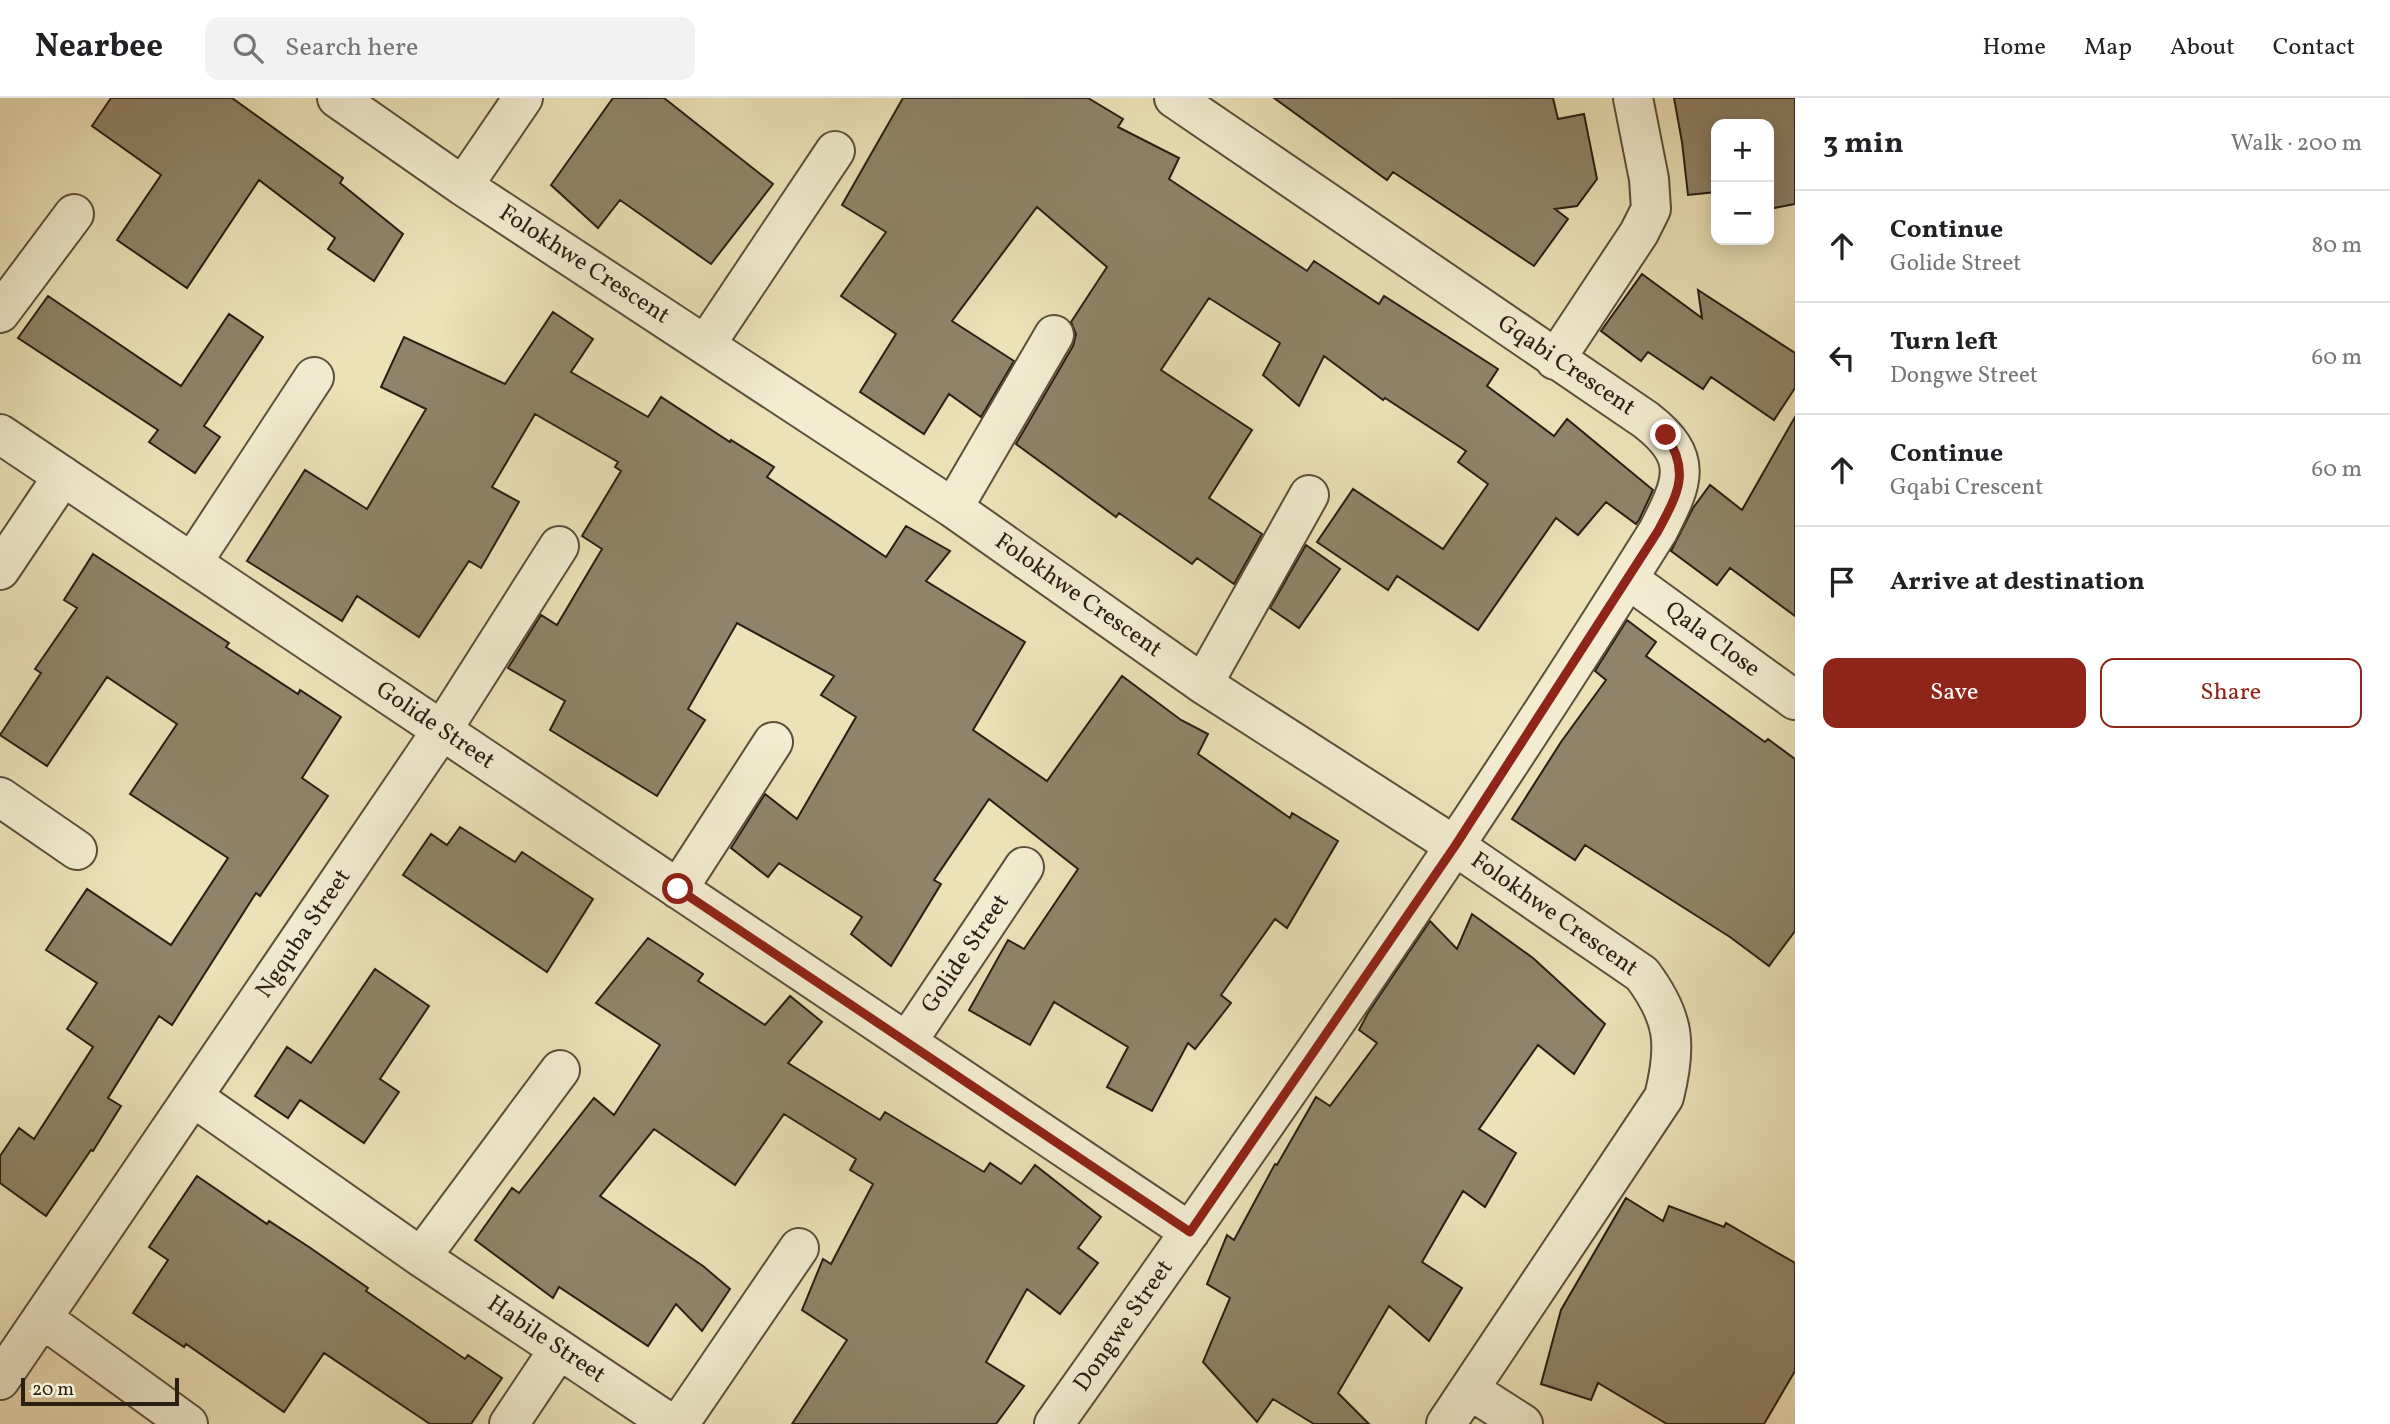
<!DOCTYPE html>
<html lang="en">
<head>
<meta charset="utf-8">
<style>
  body { margin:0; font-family:Vollkorn,serif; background:#f2f2f2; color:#202124 }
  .controls { position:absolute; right:21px; top:21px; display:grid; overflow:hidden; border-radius:14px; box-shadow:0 4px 18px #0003 }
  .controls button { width:63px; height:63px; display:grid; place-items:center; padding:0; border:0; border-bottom:2px solid #e0e0e0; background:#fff; color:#202124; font:35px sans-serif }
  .scale { position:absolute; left:21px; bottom:18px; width:158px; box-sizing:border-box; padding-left:7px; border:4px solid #2b1e13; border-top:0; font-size:19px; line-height:24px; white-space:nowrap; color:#2b1e13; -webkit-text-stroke:5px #f3ecd1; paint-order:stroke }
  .stop { position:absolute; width:21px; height:21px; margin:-16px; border:5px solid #8f2418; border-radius:50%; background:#fff }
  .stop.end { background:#8f2418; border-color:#fff; box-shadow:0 2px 7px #0008 }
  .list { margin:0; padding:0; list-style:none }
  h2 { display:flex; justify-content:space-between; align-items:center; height:91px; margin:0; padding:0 28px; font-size:30px }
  h2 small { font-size:23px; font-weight:400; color:#757577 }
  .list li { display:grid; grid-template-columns:46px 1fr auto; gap:21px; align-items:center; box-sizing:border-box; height:112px; padding:0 28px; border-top:2px solid #e0e0e0 }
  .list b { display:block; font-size:26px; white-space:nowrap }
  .list p { margin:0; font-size:23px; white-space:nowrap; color:#757577 }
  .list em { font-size:23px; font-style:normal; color:#757577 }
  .actions { display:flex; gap:14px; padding:21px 28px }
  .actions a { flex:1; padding:16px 0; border:2px solid #8f2418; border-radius:14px; text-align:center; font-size:24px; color:#8f2418 }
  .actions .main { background:#8f2418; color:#fff }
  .icon { flex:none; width:38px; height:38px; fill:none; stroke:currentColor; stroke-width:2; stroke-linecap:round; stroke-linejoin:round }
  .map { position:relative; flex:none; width:1795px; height:1326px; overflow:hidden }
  header { display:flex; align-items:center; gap:42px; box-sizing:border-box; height:98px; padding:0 35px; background:#fff; border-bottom:2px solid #e0e0e0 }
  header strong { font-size:33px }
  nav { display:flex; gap:38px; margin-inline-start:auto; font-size:24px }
  .search { width:490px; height:63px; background:#f2f2f2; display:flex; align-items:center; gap:18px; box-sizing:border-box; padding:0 24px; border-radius:14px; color:#757577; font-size:26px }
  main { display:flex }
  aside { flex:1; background:#fff }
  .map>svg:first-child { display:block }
  .building { fill:#908369; stroke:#2b1e13; stroke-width:2 }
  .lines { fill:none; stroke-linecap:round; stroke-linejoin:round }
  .street-casing { stroke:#5c4f3c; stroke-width:42 }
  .street { stroke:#f3ecd1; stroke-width:38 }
  .route { stroke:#8f2418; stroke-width:9 }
  .labels { text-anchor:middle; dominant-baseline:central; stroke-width:7; stroke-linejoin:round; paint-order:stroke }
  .street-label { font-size:24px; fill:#2b1e13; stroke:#f3ecd1 }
</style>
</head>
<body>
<header>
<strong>Nearbee</strong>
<div class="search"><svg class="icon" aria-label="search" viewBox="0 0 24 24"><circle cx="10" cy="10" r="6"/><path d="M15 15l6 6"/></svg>Search here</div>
<nav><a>Home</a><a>Map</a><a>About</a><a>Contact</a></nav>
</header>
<main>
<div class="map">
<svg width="1795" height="1326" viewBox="0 0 1795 1326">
  <rect width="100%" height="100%" fill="#ede1b8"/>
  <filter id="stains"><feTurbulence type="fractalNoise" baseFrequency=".00286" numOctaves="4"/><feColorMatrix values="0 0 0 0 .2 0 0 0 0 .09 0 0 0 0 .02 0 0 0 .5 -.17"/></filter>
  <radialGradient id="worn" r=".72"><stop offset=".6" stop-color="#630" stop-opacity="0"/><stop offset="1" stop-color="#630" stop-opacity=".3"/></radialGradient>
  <path class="building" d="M111,0H232L343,80L340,85L403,136L374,183L328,151L335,140L259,82L187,190L117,142L161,77L92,28Z
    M613,0H664L773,86L711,166L620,102L598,130L551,87Z
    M903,0H1088L1123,21L1118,29L1179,60L1169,81L1307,173L1314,163L1379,206L1384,198L1498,271L1487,288L1554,338L1567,321L1653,392L1639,422L1636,426L1606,404L1578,437L1556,420L1478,532L1397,478L1388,492L1317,444L1353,391L1443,451L1488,386L1458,364L1466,353L1385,300L1383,302L1324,258L1299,308L1263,277L1280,245L1209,200L1161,272L1252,332L1209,400L1262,436L1234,486L1197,460L1192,466L1119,415L1116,419L1016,346L1073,248L1076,236L1071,224L1107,169L1037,109L952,223L1014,263L981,319L949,296L924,336L860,294L896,236L841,198L886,134L842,107Z
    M1274,0H1553L1558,21L1584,16L1597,81L1577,108L1555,111L1568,121L1534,168L1393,74L1387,82Z
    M1674,0H1795V106L1769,111V26H1716V94L1688,97L1682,44Z
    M1642,176L1702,220L1698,192L1795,255V290L1774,322L1711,279L1703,291L1648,254L1641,263L1601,233Z
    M48,198L181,288L229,216L263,239L204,328L220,339L195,375L149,344L158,332L18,240Z
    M553,214L593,241L571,274L648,319L661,299L730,344L731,342L774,369L767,379L886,459L906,428L950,453L926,483L1025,544L973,632L1047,683L1122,578L1181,622L1208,636L1198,656L1290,720L1292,715L1338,743L1287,830L1275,821L1221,897L1231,905L1195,951L1188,945L1152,1013L1107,989L1128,949L1054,904L1030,947L969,912L1008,842L1024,851L1078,771L989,701L934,782L941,786L891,868L851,836L862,819L779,765L768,779L731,750L765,696L797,721L856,619L821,597L834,578L737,525L688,611L705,622L657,698L550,632L565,603L508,570L541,517L557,527L602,451L582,438L621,373L615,369L618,364L535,316L492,389L519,404L481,470L469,463L419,539L357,498L342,523L247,463L305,372L367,411L426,311L381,289L404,239L505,286Z
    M1795,319V518L1730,470L1717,487L1671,453L1693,410L1710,387L1742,412Z
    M1306,447L1340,471L1299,530L1270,510Z
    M93,456L229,545L226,549L298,596L300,592L341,619L302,680L328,698L260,798L256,795L172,927L159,918L108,1000L121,1008L93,1053L91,1052L46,1118L0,1085V1058L19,1030L34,1041L93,949L67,931L97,885L46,852L87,791L171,847L228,760L130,696L177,626L107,579L47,668L0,637L41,575L35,571L77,510L64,502Z
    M1627,522L1656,544L1646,558L1765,644L1768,641L1795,661V833L1769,868L1730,839L1585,747L1575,762L1512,721L1561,644L1606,582L1595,573Z
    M460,729L515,764L522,754L593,801L547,874L403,777L431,736L447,747Z
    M1472,816L1533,860L1605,926L1574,976L1538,947L1479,1031L1516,1055L1485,1109L1463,1093L1422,1164L1462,1190L1429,1243L1389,1208L1338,1295L1369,1326H1314L1273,1301L1257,1324L1203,1264L1230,1200L1207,1186L1227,1137L1234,1142L1275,1066L1277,1067L1316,999L1330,1008L1377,945L1359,932L1368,915L1430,823L1457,851Z
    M648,840L703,876L698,883L765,927L790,898L822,924L788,965L880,1022L885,1014L984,1074L990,1065L1021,1086L1035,1067L1101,1119L1078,1150L1098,1165L1060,1216L1027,1191L986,1264L1024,1288L996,1326H792L847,1242L802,1212L823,1161L831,1166L873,1086L850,1072L856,1061L784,1016L735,1087L654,1031L600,1098L703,1168L730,1191L702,1233L676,1206L648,1248L559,1189L553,1200L475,1142L512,1090L519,1095L594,1000L614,1017L660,947L596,905Z
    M375,871L429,908L380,981L399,994L364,1045L300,1002L288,1020L255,998L287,949L311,965Z
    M197,1078L267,1126L269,1123L309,1149L368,1190L366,1193L465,1261L468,1257L502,1280L471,1326H430L324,1255L284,1314L186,1246L184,1249L133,1215L168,1162L149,1149Z
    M1626,1100L1663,1123L1669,1108L1724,1129L1726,1125L1795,1165V1273L1764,1326H1667L1598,1285L1591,1302L1541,1286L1561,1212Z"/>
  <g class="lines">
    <defs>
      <path id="street" d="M337,0L463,88L953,410L1203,586L1455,748L1642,876C1675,920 1677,947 1664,999L1446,1326
        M463,88L523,0
        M0,215L74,116
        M706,246L835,53
        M1555,262L1639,135L1651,111L1649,81L1633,0
        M0,336L1190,1134
        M953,410L1054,237
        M192,465L314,279
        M0,472L63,378
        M1628,481L1795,602
        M1203,586L1309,397
        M0,699L77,752
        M678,791L773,644
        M907,944L1024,769
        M193,999L421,1159L671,1326
        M421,1159L560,972
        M42,1220L188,1326
        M0,1282L442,632L559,448
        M1470,1292L1523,1326
        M509,1326L559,1251
        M679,1326L799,1150
        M1054,1326C1262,1033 1468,738 1658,433C1683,384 1695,360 1646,322L1174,0"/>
    </defs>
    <use href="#street" class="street-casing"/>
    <use href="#street" class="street"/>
  </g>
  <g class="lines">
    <path class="route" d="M678,791L1190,1134L1455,748L1658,433C1677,397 1691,375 1666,337"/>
  </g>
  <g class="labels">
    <g class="street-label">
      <text transform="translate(584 167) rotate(33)">Folokhwe Crescent</text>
      <text transform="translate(1566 268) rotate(34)">Gqabi Crescent</text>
      <text transform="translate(1078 498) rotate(35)">Folokhwe Crescent</text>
      <text transform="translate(1712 542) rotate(36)">Qala Close</text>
      <text transform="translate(435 628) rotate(34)">Golide Street</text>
      <text transform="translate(1554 817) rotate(35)">Folokhwe Crescent</text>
      <text transform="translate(304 836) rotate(-56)">Ngquba Street</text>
      <text transform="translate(966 856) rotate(-56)">Golide Street</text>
      <text transform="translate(1124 1228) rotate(-55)">Dongwe Street</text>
      <text transform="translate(546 1242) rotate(34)">Habile Street</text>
    </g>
  </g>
  <rect width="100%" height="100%" filter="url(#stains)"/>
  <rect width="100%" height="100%" fill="url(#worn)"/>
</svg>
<div class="controls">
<button>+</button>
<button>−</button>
</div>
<div class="scale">20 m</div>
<div class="stop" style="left:678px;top:791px"></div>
<div class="stop end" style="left:1666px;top:337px"></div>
</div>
<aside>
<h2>3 min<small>Walk · 200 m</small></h2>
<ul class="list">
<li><svg class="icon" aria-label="ahead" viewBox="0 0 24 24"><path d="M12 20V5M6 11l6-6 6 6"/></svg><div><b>Continue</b><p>Golide Street</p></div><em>80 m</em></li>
<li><svg class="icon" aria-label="left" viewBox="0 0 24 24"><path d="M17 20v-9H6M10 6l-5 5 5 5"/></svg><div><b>Turn left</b><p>Dongwe Street</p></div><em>60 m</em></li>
<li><svg class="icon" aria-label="ahead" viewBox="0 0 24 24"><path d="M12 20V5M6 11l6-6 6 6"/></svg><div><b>Continue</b><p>Gqabi Crescent</p></div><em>60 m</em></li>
<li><svg class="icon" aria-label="arrive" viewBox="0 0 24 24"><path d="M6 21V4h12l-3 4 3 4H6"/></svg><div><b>Arrive at destination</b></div></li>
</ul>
<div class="actions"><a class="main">Save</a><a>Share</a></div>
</aside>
</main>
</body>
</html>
